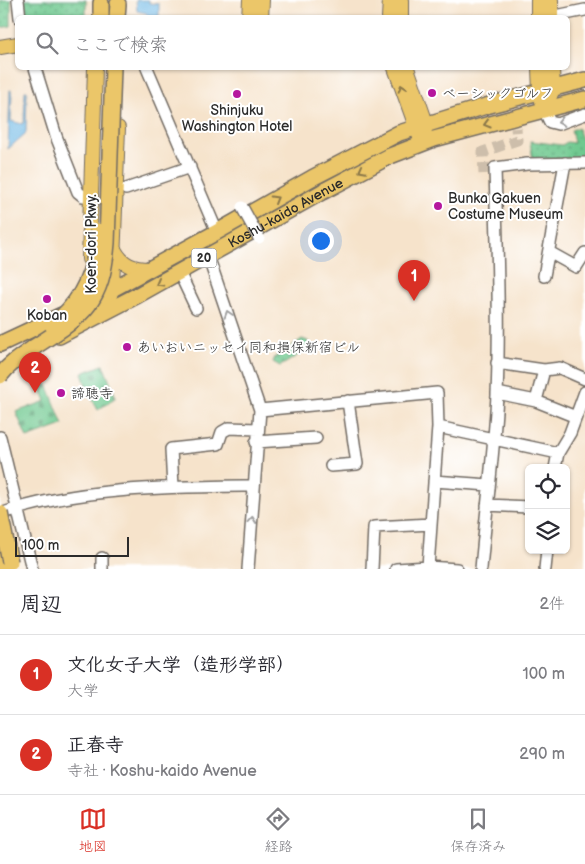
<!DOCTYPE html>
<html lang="ja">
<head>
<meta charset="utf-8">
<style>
  body { margin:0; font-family:"Balsamiq Sans","Klee One",sans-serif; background:#f7f7f7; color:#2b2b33 }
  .controls { position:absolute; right:15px; bottom:15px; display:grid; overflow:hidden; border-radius:8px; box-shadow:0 1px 4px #0004 }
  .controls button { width:45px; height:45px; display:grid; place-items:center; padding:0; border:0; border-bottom:1px solid #e1e1e2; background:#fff; color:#2b2b33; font:25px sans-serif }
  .scale { position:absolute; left:15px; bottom:12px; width:114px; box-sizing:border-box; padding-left:5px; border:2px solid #2b2b2b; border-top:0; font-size:14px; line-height:18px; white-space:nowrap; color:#2b2b2b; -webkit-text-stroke:4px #fff; paint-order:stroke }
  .you { position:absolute; left:320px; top:240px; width:18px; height:18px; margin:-12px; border:4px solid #fff; border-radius:50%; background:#1a73e8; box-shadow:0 0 0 8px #1a73e833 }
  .badge { display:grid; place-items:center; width:32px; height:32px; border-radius:50%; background:#d93025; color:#fff; font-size:16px; font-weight:700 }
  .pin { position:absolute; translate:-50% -41px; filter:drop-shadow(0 1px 2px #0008) }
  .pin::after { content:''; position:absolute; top:26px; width:18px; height:15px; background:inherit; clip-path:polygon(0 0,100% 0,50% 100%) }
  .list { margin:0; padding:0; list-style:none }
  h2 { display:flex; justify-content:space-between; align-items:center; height:65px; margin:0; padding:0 20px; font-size:21px }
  h2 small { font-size:16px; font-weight:400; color:#7c7c81 }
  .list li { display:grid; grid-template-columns:32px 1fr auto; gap:15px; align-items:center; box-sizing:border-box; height:80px; padding:0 20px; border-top:1px solid #e1e1e2 }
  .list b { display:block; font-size:19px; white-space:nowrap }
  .list p { margin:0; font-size:16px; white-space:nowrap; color:#7c7c81 }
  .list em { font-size:16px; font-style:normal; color:#7c7c81 }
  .icon { flex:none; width:28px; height:28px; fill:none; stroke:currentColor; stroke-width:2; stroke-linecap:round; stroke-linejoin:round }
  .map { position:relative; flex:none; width:585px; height:569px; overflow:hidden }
  .search { position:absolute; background:#fff; box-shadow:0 1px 4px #0004; left:15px; right:15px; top:15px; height:55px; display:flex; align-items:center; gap:12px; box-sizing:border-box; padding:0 18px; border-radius:8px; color:#7c7c81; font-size:19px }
  .sheet { height:225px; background:#fff }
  nav { display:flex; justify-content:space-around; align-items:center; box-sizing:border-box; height:70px; border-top:1px solid #e1e1e2; background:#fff; font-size:14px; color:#7c7c81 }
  nav a { display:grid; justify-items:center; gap:2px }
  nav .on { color:#d93025 }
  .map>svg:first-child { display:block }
  .green { fill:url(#green-dots); stroke:#4d7a5e }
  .cemetery { fill:url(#cemetery-stones); stroke:#4d7a5e }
  .water { fill:#6db7e5; stroke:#4c7188 }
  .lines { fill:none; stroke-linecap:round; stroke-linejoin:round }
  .minor-tunnel { stroke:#cdbeab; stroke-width:11; stroke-dasharray:11 5.5; stroke-linecap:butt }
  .minor-casing { stroke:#726b63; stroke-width:14 }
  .major-casing { stroke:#726b63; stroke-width:16 }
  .highway-casing { stroke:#726b63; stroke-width:18 }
  .minor { stroke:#fff; stroke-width:11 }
  .major { stroke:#ebc669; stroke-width:14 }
  .highway { stroke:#ebc669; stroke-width:15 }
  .minor-bridge-casing { stroke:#726b63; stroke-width:14; stroke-linecap:butt }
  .highway-bridge-casing { stroke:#726b63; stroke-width:18; stroke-linecap:butt }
  .minor-bridge { stroke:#fff; stroke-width:11 }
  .highway-bridge { stroke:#ebc669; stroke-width:15 }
  .oneway { stroke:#8b784a }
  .oneway2 { stroke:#a0a0a0 }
  .poi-dot { fill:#b5179e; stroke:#fff; stroke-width:2 }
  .labels { text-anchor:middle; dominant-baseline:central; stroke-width:4; stroke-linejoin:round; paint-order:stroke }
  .shield { fill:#fff; stroke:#6b6b6b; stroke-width:1 }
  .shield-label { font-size:12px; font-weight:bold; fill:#2b2b2b }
  .poi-label { font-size:14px; fill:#2b2b2b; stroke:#fff; text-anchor:start }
  .street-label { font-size:14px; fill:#2b2b2b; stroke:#fff }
</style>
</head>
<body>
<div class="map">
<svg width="585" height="569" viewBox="0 0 585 569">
  <defs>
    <pattern id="green-dots" width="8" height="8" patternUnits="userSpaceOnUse" patternTransform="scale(1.25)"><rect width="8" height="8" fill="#6fc990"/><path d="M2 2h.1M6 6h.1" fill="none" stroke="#5ba376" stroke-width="1.8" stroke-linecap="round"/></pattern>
    <pattern id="cemetery-stones" width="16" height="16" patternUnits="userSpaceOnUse" patternTransform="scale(1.25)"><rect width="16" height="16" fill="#6fc990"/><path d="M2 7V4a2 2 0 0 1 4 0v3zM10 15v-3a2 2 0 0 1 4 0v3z" fill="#5ba376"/></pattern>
  </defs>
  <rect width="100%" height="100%" fill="#fff"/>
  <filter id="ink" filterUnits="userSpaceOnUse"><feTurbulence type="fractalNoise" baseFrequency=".02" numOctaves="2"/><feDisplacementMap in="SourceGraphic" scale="10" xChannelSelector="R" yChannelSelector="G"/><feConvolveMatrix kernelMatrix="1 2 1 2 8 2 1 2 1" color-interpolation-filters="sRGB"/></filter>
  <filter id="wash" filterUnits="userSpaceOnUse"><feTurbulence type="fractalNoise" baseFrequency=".0096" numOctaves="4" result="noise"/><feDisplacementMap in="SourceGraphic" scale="20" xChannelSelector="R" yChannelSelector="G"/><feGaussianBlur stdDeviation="1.12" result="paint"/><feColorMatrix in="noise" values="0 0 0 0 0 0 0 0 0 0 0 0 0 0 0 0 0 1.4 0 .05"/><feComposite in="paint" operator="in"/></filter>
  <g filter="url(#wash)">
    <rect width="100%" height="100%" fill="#f6e3cb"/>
    <path class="green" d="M0,0H11V26L0,28Z
      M22,0H86V17H26Z
      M578,128L585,147V158L533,160L530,141L562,145L567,142L574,143L571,130Z
      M302,339L308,341V349L284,364L280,366L273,362L275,357Z"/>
    <path class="cemetery" d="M103,365L116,397L98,410L87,389L82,373Z
      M40,366L63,425L27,438L16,412L46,401L37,379L41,376L37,368Z"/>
    <path class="water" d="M136,0H149V3L159,4V17H149L146,13L137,11Z
      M10,90H12L11,121L22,124L24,122L25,91H27L26,133L8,149Z"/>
  </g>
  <g filter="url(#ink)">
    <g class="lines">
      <path class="minor-tunnel" d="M484,174L483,152L517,140L516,128"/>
      <defs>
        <path id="minor" d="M18,0L20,18
          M551,17L585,10
          M35,68L56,136L78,192L83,196H90
          M147,68L217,232
          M544,110L550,122L558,124L585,114
          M126,189L190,167
          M549,252L576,267L585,253
          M208,256L260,410L248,569
          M179,272L196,308
          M544,276L565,163
          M497,363L544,370L560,368L585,379
          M497,393L536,401L576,417
          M536,401L544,370
          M260,410L437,393L438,427L428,567
          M438,427L558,453
          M0,437L32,569
          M256,442L316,438
          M331,466L357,464L348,401
          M555,468L558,453L570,433L585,392
          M434,481L489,485
          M173,487L171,449L218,444L222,432L229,428L257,429
          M487,505L529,507
          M0,514C79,487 170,487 253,486
          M102,569V558
          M372,569L374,527L431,524
          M396,569L428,567L457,569
          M481,569C486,511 494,453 497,395C500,320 497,244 495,168L527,164L585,163
          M545,569L547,550"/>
        <path id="major" d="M538,0V18
          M551,0V18
          M249,18L250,0
          M261,18L262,0
          M389,18L390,0
          M401,18V0
          M0,47L18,44
          M395,68L422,143
          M407,68L426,123L424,135
          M539,68L540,92L542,101
          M544,110L553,89L552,68
          M115,251C123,265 133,269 149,269
          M89,259L95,68
          M98,316L107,304L112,289L118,128"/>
        <g id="highway">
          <path d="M101,3V18"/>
          <path d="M117,18L118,4"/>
          <path d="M85,304L217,232L312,178L399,133L486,106L585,80"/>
          <path id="s1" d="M59,336L138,295L322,192L390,156L434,139L585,99"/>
          <path d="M0,344L62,315"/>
          <path d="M0,559L3,569"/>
        </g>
      </defs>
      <use href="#minor" class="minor-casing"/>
      <use href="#major" class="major-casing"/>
      <use href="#highway" class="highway-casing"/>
      <use href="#minor" class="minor"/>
      <use href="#major" class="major"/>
      <use href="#highway" class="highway"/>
      <defs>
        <path id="minor-bridge" d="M242,207L259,238"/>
        <path id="highway-bridge" d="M52,325C83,302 96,269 98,231
          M0,376C10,363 23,355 36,346C84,315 102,304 107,243L113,68
          M0,513L10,562"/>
      </defs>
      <use href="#minor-bridge" class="minor-bridge-casing"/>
      <use href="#highway-bridge" class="highway-bridge-casing"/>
      <use href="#minor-bridge" class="minor-bridge"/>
      <use href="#highway-bridge" class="highway-bridge"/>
    </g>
    <defs><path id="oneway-chevron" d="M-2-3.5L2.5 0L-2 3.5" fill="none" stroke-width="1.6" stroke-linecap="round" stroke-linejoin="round" transform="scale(1.25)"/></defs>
    <g class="oneway">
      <use href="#oneway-chevron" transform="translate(402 88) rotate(-109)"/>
      <use href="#oneway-chevron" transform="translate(487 124) rotate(164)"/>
      <use href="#oneway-chevron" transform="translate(362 170) rotate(152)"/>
      <use href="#oneway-chevron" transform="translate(275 199) rotate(-30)"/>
      <use href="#oneway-chevron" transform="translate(159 283) rotate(151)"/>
    </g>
    <g class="oneway2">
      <use href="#oneway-chevron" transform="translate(561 122) rotate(168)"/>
      <use href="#oneway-chevron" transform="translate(228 314) rotate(-108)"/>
      <use href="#oneway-chevron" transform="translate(252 520) rotate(-85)"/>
    </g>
  </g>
  <g class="poi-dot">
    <circle cx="432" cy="93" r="5"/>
    <circle cx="237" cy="94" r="5"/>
    <circle cx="438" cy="206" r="5"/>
    <circle cx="47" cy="299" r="5"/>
    <circle cx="127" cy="347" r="5"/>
    <circle cx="61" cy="393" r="5"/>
  </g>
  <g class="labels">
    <rect class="shield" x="191.5" y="248.5" width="25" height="19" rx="4"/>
    <g class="shield-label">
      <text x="204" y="258">20</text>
    </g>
    <g class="poi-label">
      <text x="442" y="93">ベーシックゴルフ</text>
      <text x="237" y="110" text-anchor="middle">Shinjuku<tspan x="237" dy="16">Washington Hotel</tspan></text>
      <text x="448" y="198">Bunka Gakuen<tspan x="448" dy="16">Costume Museum</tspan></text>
      <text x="47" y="315" text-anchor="middle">Koban</text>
      <text x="137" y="347">あいおいニッセイ同和損保新宿ビル</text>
      <text x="71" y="393">諦聴寺</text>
    </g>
    <g class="street-label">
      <text stroke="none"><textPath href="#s1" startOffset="258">Koshu-kaido Avenue</textPath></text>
      <text transform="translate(91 244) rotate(-90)">Koen-dori Pkwy.</text>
    </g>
  </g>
</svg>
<div class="controls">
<button><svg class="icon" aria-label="locate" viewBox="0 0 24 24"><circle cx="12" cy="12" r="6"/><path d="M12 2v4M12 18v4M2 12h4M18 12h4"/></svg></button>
<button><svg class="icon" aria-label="layers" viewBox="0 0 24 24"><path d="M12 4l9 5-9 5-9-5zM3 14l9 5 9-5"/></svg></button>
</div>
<div class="scale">100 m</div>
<div class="you"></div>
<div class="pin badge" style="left:414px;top:301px">1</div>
<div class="pin badge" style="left:35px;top:393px">2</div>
<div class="search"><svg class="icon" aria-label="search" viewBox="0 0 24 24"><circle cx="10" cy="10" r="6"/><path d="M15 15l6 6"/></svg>ここで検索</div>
</div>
<section class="sheet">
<h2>周辺<small>2件</small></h2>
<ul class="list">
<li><span class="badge">1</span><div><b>文化女子大学（造形学部）</b><p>大学</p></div><em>100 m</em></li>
<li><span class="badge">2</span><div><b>正春寺</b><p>寺社 · Koshu-kaido Avenue</p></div><em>290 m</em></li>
</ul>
</section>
<nav>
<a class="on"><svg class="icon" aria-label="map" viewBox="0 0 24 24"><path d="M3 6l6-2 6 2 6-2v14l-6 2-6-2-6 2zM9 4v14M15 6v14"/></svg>地図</a>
<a><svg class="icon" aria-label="directions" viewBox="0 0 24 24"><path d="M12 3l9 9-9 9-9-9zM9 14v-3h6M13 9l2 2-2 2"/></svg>経路</a>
<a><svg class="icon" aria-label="saved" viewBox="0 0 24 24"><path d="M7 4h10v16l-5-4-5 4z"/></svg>保存済み</a>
</nav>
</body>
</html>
